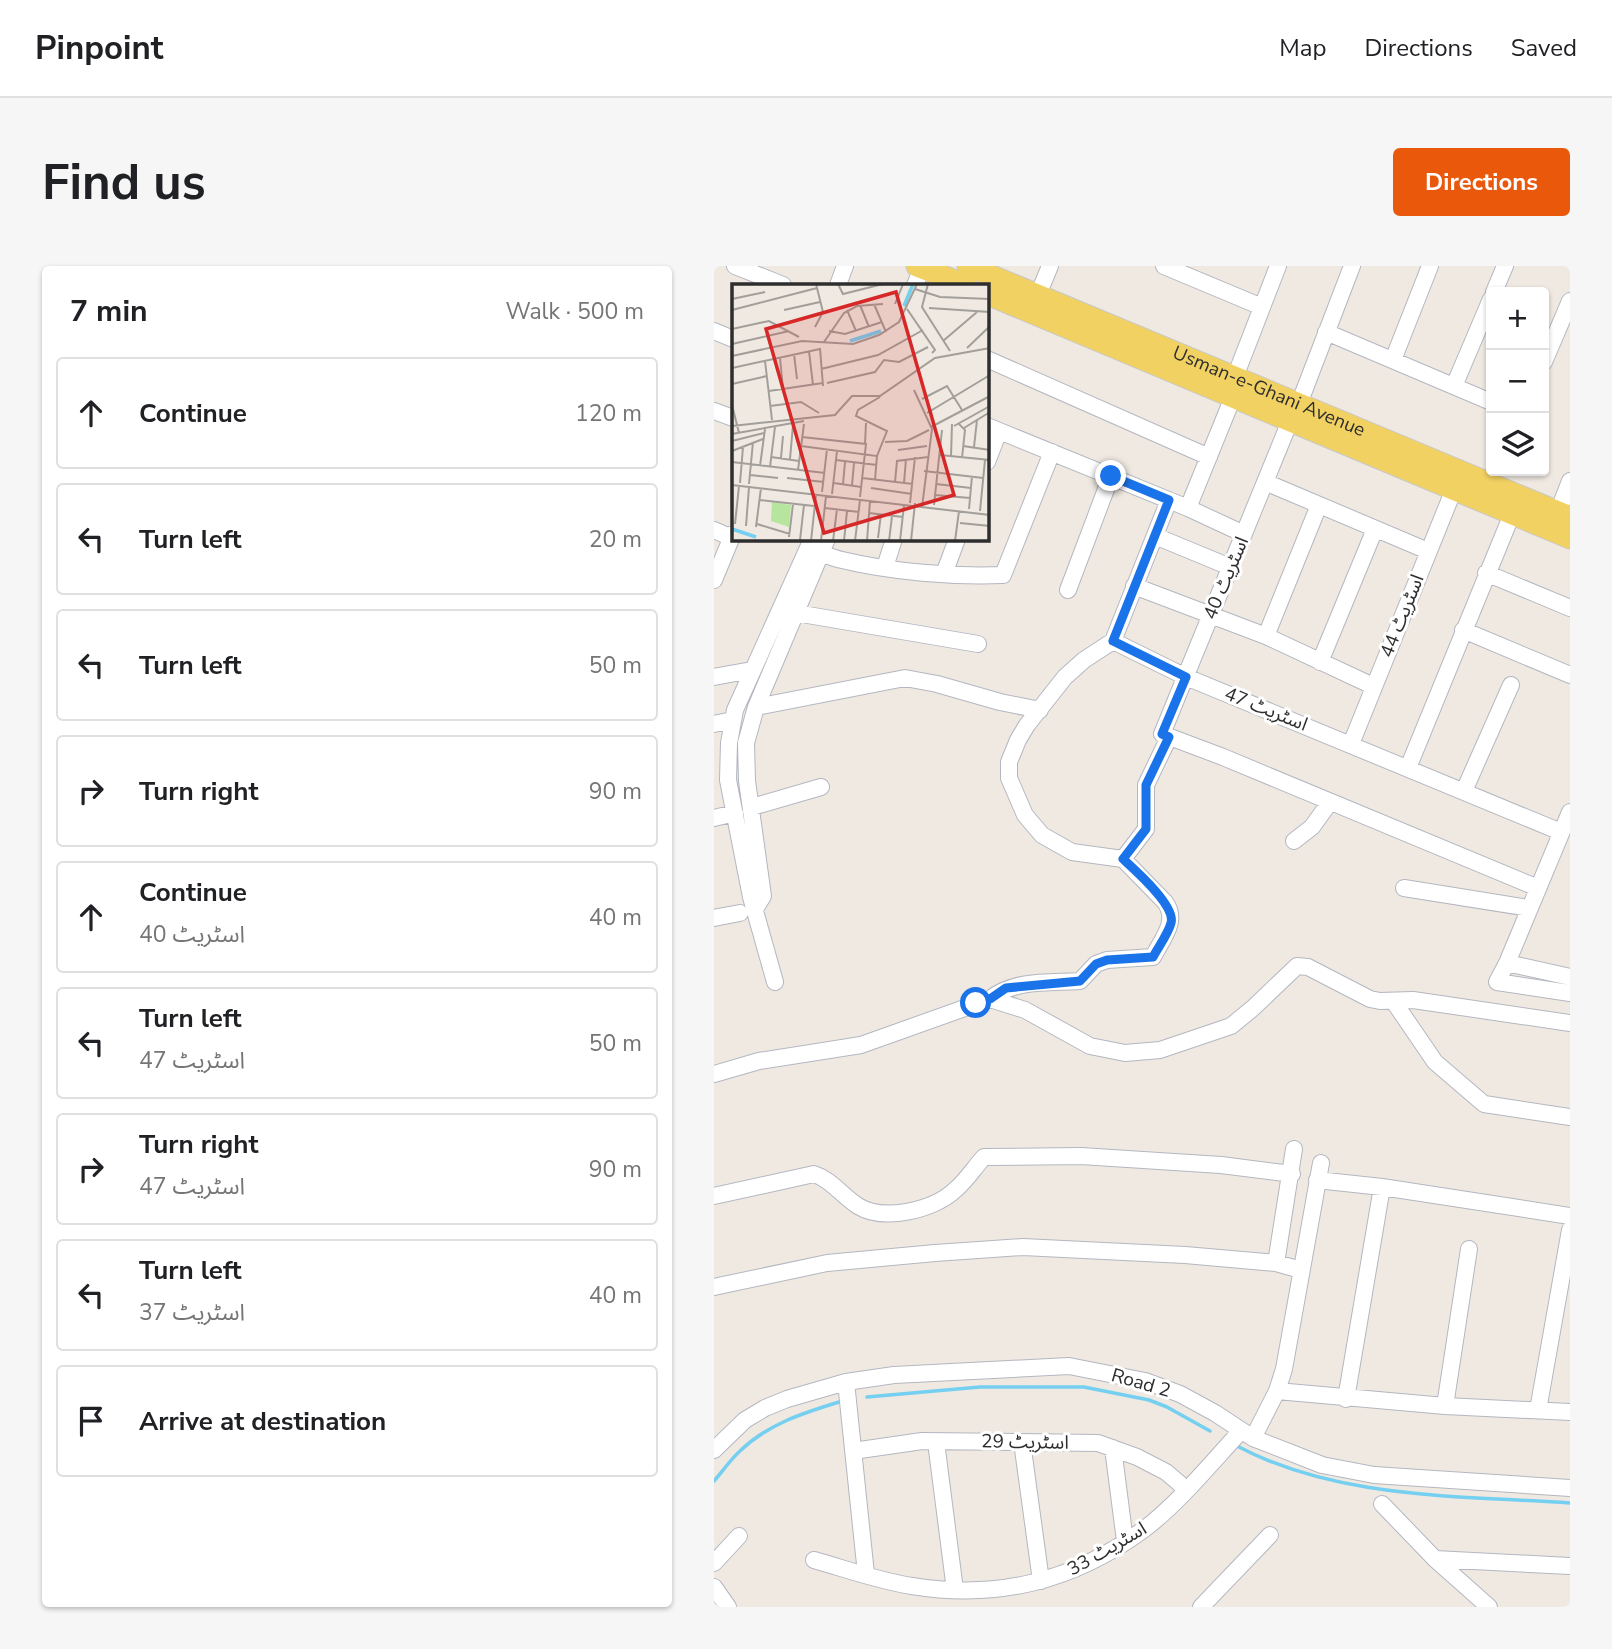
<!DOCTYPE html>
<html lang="en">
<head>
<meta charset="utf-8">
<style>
  body { margin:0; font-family:"Nunito Sans","Noto Sans Arabic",sans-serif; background:#f6f6f6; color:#202124 }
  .controls { position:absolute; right:21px; top:21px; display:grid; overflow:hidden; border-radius:7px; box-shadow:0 2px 5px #0004 }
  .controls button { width:63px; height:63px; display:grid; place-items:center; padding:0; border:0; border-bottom:2px solid #e0e0e0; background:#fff; color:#202124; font:35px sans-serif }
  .stop { position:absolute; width:21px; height:21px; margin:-16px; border:5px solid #1a73e8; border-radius:50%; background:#fff }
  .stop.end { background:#1a73e8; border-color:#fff; box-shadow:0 2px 7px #0008 }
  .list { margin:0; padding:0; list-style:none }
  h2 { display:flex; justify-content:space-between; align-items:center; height:91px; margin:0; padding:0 28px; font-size:30px }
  h2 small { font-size:23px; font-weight:400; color:#757577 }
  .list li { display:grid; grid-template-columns:46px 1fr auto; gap:21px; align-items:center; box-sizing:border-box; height:112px; margin:0 14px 14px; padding:0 14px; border:2px solid #e0e0e0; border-radius:7px }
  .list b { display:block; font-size:26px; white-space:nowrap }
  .list p { margin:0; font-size:23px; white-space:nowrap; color:#757577 }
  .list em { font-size:23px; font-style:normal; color:#757577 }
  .icon { flex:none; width:38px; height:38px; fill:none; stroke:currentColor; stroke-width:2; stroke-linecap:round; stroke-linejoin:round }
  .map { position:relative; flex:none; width:856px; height:1341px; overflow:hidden; border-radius:7px }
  header { display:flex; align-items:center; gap:42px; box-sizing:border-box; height:98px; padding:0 35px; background:#fff; border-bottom:2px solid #e0e0e0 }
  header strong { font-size:33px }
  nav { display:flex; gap:38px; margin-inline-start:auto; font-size:24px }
  .intro { display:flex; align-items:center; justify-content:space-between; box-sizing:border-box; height:168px; padding:0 42px }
  h1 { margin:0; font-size:49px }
  .button { padding:18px 32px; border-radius:7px; background:#ea580c; color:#fff; font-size:24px; font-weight:700 }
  main { display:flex; gap:42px; padding:0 42px }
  aside { flex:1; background:#fff; border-radius:7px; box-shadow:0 2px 5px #0004 }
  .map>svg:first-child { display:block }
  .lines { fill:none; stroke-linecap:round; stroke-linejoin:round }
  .stream { stroke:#75cff0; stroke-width:3.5 }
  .minor-casing { stroke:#b4b7c1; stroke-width:18 }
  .major-casing { stroke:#c9c9c9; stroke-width:23 }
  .minor { stroke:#fff; stroke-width:16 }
  .major { stroke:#f2d163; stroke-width:21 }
  .route { stroke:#1a73e8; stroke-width:9 }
  .labels { text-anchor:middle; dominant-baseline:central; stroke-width:6; stroke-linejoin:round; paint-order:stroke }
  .street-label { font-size:19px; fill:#2e2e2e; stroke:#fff }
  .inset-river { fill:none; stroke:#75cff0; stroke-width:3.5 }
  .inset-road { fill:none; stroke:#a29e99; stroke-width:2 }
  .view { fill:#d62828; fill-opacity:0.15; stroke:#d62828; stroke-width:3.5 }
  .inset-edge { fill:none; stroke:#2e2e2e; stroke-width:3.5 }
</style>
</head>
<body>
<header>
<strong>Pinpoint</strong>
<nav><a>Map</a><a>Directions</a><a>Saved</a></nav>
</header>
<div class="intro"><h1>Find us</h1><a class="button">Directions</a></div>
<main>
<aside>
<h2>7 min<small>Walk · 500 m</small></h2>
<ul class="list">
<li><svg class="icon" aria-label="ahead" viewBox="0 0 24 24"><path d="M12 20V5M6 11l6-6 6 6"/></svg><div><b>Continue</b></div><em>120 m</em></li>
<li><svg class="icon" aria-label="left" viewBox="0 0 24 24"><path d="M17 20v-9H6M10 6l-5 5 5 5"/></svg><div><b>Turn left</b></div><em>20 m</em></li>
<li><svg class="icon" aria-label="left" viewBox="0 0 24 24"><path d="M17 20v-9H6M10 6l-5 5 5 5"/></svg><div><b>Turn left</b></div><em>50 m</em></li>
<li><svg class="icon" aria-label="right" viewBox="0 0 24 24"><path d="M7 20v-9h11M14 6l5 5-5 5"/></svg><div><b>Turn right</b></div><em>90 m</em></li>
<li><svg class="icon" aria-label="ahead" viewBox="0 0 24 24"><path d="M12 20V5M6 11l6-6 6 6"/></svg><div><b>Continue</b><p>اسٹریٹ 40</p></div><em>40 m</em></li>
<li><svg class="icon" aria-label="left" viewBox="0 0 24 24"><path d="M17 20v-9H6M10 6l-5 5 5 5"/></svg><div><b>Turn left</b><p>اسٹریٹ 47</p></div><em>50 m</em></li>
<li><svg class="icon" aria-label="right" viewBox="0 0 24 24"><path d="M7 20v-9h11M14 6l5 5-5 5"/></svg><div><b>Turn right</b><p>اسٹریٹ 47</p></div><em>90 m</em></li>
<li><svg class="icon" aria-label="left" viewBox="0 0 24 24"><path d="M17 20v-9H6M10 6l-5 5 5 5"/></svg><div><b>Turn left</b><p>اسٹریٹ 37</p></div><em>40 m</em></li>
<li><svg class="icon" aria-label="arrive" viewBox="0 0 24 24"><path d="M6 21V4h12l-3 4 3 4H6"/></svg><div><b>Arrive at destination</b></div></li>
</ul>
</aside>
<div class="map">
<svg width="856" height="1341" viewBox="0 0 856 1341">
  <rect width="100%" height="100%" fill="#efe9e1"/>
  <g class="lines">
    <path class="stream" d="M153,1131L266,1121H370L435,1134L453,1141L496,1165
      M523,1180C625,1234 744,1229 856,1237
      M0,1215C9,1205 16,1194 26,1185C54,1158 89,1147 125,1136"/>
    <defs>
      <path id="minor" d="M21,0L69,19
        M450,0L548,41
        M124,19L131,0
        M201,19L209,0
        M780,26L791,0
        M324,29L336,0
        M0,65L19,73
        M612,66L777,136
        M273,93L495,191
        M679,94L716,0
        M830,96L856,35
        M521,111L564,0
        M740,120L777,33
        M585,138L638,0
        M0,145L19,152
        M576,155L448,468L509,491L824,622
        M273,160L474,242L530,268
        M273,196L285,165
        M551,216L714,285
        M455,234L399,375L472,411L847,566
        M474,242L519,131
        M844,246L856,215
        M0,264L18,272
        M441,270L516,301
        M98,284C108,287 118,292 128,294C178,306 239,311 289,309L338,186
        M171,301L180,273
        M772,307L856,342
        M230,308L243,273
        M0,314L19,268
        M420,320L552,370L659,420
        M354,324L397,210
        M82,347L264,378
        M749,364L856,409
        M552,370L605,239
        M606,396L661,263
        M0,411L38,404
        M42,441L191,412L223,418L286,436L326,444
        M0,458L19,454
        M637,478L740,223
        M694,502L798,248
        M750,525L797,419
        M38,541L107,521
        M0,552L21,547
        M580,575L598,561L616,536
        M409,593L432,563V519L455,471
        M690,622L815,642
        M41,643L49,630L33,515L32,477L42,441L113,273
        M0,652L26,647
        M793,697L856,546
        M856,711L793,697L783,716L856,727
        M61,716L37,631L14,514L15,477L21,444L98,273
        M276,733C301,713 336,717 366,715L382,698L393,694L439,691C448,673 465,655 451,636L409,593L358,586L328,569L311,549L295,512V496L304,474L313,459L351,411L370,394L399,375
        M680,736L721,796L770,838L856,851
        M0,808L45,795L147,779L276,733L311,744L376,780L411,787L446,784L517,760L539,742L583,700L594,701L656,733L666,735L699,734L856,757
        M603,914L668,921L856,950
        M0,930L100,908C118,914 128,930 144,940C170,956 220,944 241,924C252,915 260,902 270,891L367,890L507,899L578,908
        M562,997L580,883
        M0,1021L113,997L221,987L309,981L471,989L562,997L587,1004
        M132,1116L152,1308
        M563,1125L731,1140L856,1146
        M632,1133L668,921
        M731,1140L755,983
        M824,1144L856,964
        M539,1172L563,1125L570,1103L607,897
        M222,1176L241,1324
        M308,1176L327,1315
        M399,1182L411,1275
        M0,1184L31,1154L51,1142L73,1133L132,1116L180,1109L355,1100L431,1115L466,1128L501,1147L539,1172L608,1199L660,1209L856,1222
        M139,1185L208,1175L384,1177L423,1191L452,1206L472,1223
        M668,1238L721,1293L775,1341
        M721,1293L856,1300
        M100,1294C132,1303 165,1315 198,1320C284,1334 359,1315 429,1264C464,1238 497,1197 527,1165
        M0,1297L25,1270
        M0,1321L14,1341
        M487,1341L556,1269"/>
      <g id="major">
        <path d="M203,0L252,19"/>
        <path id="s1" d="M254,0L856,251"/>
        <path d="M273,28L856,272"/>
      </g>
    </defs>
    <use href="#minor" class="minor-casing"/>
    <use href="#major" class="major-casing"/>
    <use href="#minor" class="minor"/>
    <use href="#major" class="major"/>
  </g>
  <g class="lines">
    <path class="route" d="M262,737L276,733L292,722L366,715L382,698L393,694L439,691C445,680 454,668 457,657C462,640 421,604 409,593L432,563V519L455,471L448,468L472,411L399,375L455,234L397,210"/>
  </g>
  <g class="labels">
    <g class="street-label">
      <text stroke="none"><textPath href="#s1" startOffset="326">Usman-e-Ghani Avenue</textPath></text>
      <text transform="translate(512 312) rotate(-67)">اسٹریٹ 40</text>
      <text transform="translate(688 350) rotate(-68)">اسٹریٹ 44</text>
      <text transform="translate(552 443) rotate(22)">اسٹریٹ 47</text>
      <text transform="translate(427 1117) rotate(16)">Road 2</text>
      <text transform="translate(311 1176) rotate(1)">اسٹریٹ 29</text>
      <text transform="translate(393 1283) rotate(-30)">اسٹریٹ 33</text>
    </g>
  </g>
  <g transform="translate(18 18)">
    <rect width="257" height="257" fill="#efe9e1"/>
    <path d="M40,218L59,221L57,243L39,237Z" fill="#b6e59e"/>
    <path class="inset-river" d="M172,22L181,0M118,57L149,47M0,245L24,253"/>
    <path class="inset-road" d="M106,0L111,10L151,0M196,0L190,23L218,67M183,5L208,13L258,15M0,15L33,8M142,20L154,48M163,20L171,0M128,21L137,43M197,24L258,28M175,25L203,66L200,69M0,26L85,4M52,26L88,18M115,26L124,47M83,43L91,28L84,0M0,45L37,37L67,53M97,47L113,50L150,38M211,57L245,28M92,58L112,29L125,22L151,20M0,60L57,47M88,64L91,102M235,64L258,42M77,67L81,101M62,70L65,95M0,72L70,57L121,60L147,51L167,38L185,0M48,74L51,105M33,77L40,136M0,84L88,65M89,85L146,71L191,46M95,99L143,88L152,76L167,78L196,63M0,100L35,92M182,106L200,145L190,223M37,107L91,99M190,115L215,102L230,126M0,121L7,149M38,122L69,118L87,129M195,129L258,91M227,140L233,146L230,174M0,142L103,131L120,112H148L203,74L258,64M222,142L258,122M199,143L258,112M232,144L258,128M0,150L72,137M70,153L134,160L128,213M0,157L32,149M153,158L175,157L197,146M133,160L134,139M69,162L145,172L143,196M231,162L258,166M242,163L245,136M166,166L195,162M0,167L31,155M208,171L258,176M145,172L155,147L124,132L126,126L148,113M219,172L220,140M39,173L67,177M49,174L51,152M58,175L61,141M104,176L145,181M0,178L93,189M28,182L33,145M38,183L43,143M66,186L72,140M192,187L251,194M18,191L46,194M55,194L92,198M130,194L181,200M163,198L165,177L196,173M8,199L11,163M102,199L129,203M172,199L174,175M17,200L21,158M111,200L113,178M204,200L239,204M0,201L258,231M120,201L122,179M139,204L180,210M90,208L95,165M100,210L105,167M203,211L238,214M28,216L82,222M178,219L183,173M202,221L210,146M93,224L127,228M237,225L240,192M248,227L253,176M137,229L171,233M228,239L258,242M3,240L7,202M25,240L58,250M14,242L17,203M24,243L29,204M57,253L61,220M146,254L149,230M68,256L72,221M79,257L84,211M89,257L94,212M101,257L105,225M112,257L115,227M123,257L128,216M135,257L138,217M157,257L160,232M168,257L172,221M179,257L183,219M223,257L227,227"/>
    <path class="view" d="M164,8L222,211L92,249L34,45Z"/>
    <rect width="257" height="257" class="inset-edge"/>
  </g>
</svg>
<div class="controls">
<button>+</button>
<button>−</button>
<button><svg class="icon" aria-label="layers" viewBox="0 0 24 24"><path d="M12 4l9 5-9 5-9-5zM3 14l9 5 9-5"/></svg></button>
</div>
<div class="stop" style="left:262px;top:737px"></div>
<div class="stop end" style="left:397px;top:210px"></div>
</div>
</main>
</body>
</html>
